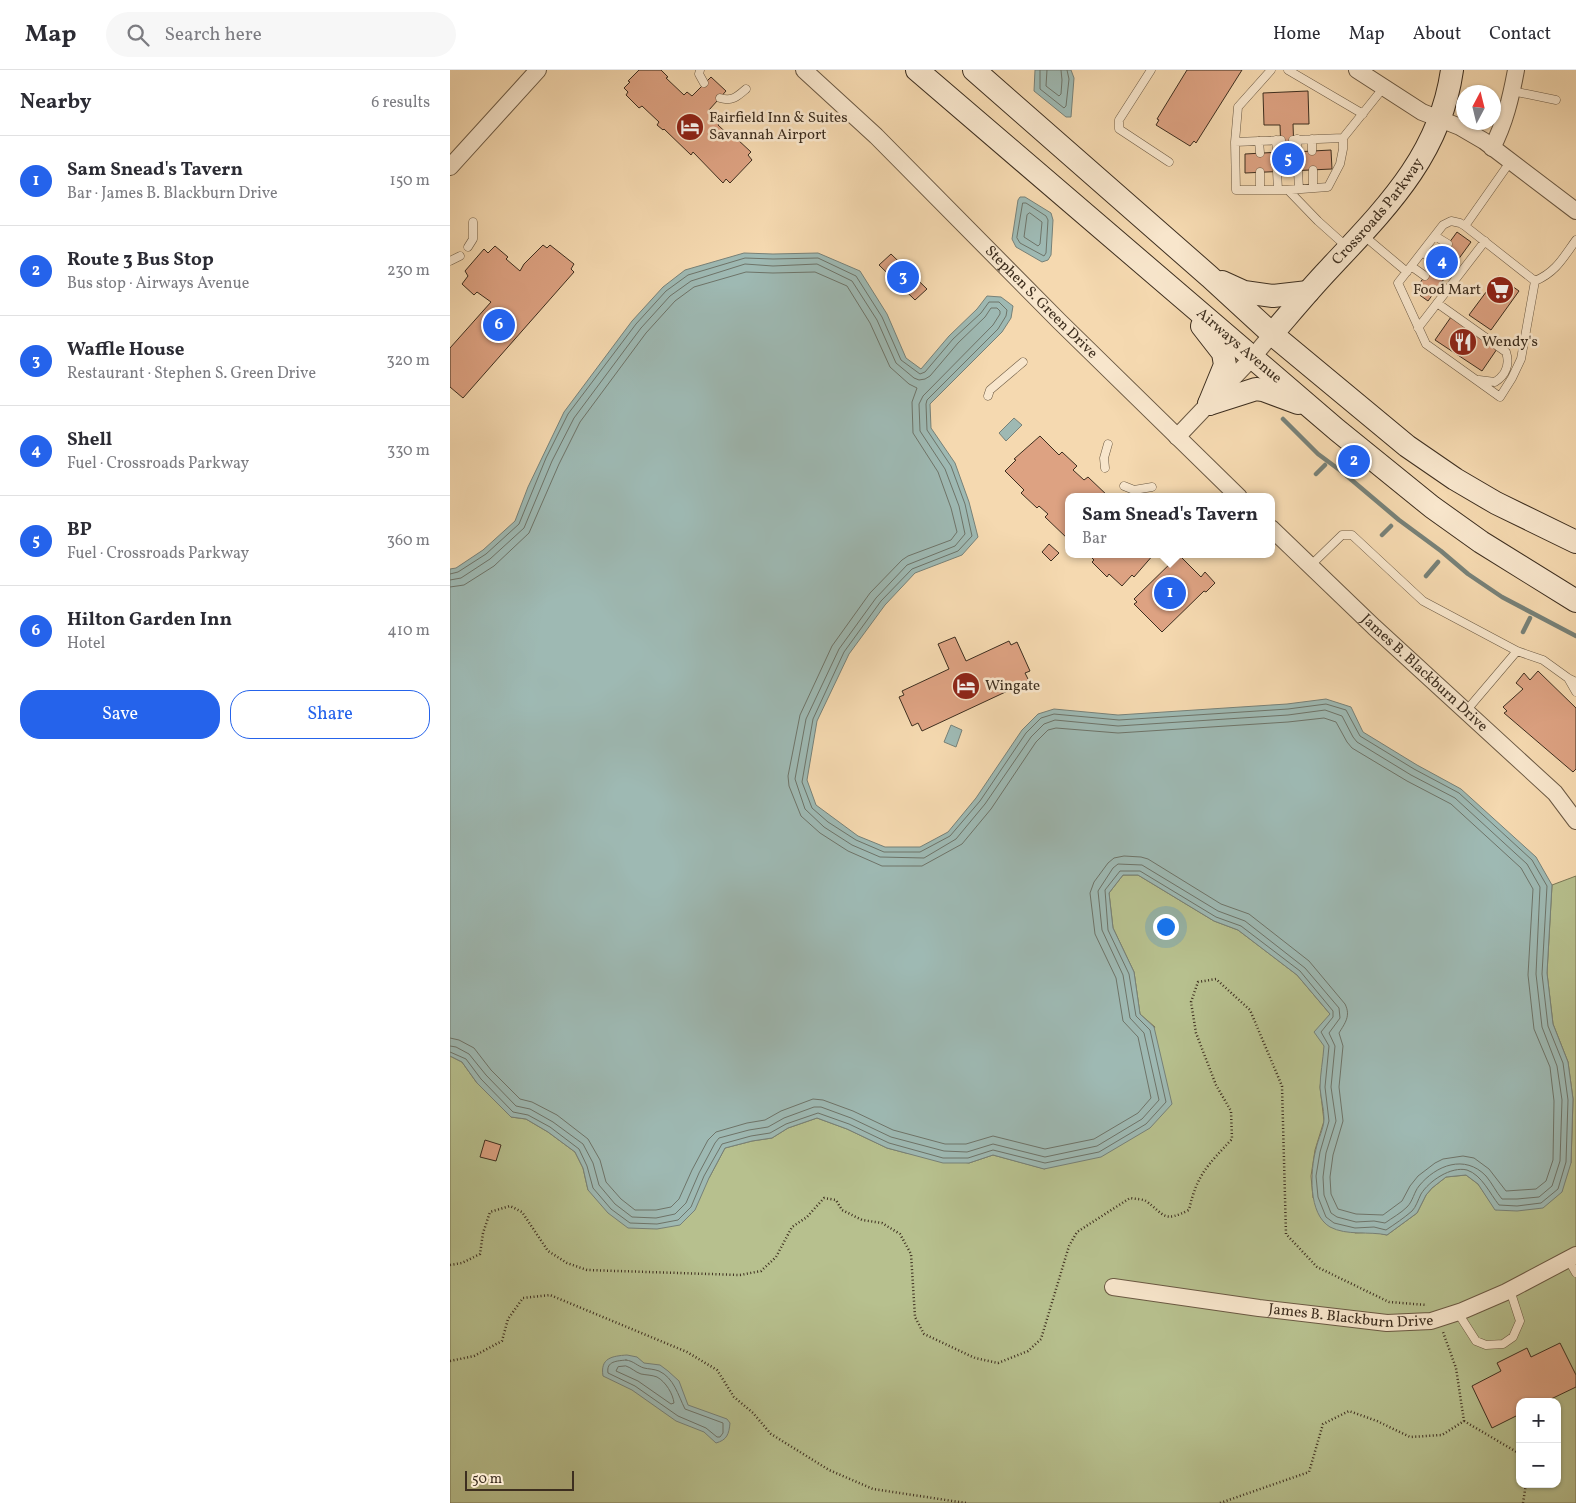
<!DOCTYPE html>
<html lang="en">
<head>
<meta charset="utf-8">
<style>
  body { margin:0; font-family:Vollkorn,serif; background:#f7f7f7; color:#2b2b33 }
  .controls { position:absolute; right:15px; bottom:15px; display:grid; overflow:hidden; border-radius:10px; box-shadow:0 1px 4px #0004 }
  .controls button { width:45px; height:45px; display:grid; place-items:center; padding:0; border:0; border-bottom:1px solid #e1e1e2; background:#fff; color:#2b2b33; font:25px sans-serif }
  .compass { position:absolute; left:1006px; top:15px; width:45px; height:45px; border-radius:50%; background:#fff; box-shadow:0 1px 4px #0004; rotate:7deg }
  .scale { position:absolute; left:15px; bottom:12px; width:109px; box-sizing:border-box; padding-left:5px; border:2px solid #3d2e1f; border-top:0; font-size:14px; line-height:18px; white-space:nowrap; color:#3d2e1f; -webkit-text-stroke:4px #f8e6cc; paint-order:stroke }
  .you { position:absolute; left:715px; top:856px; width:18px; height:18px; margin:-12px; border:4px solid #fff; border-radius:50%; background:#1a73e8; box-shadow:0 0 0 8px #1a73e833 }
  .badge { display:grid; place-items:center; width:32px; height:32px; border-radius:50%; background:#2563eb; color:#fff; font-size:16px; font-weight:700 }
  .pin { position:absolute; translate:-50% -50%; border:2px solid #fff; box-shadow:0 1px 5px #0006 }
  .popup { position:absolute; left:615px; top:423px; width:210px; height:65px; box-sizing:border-box; display:grid; place-content:center; border-radius:10px; background:#fff; filter:drop-shadow(0 1px 4px #0005); font-size:16px; white-space:nowrap; color:#7c7c81 }
  .popup b { font-size:19px; color:#2b2b33 }
  .popup::after { content:''; position:absolute; left:50%; top:100%; margin-left:-10px; border:10px solid transparent; border-top-color:#fff }
  .list { margin:0; padding:0; list-style:none }
  h2 { display:flex; justify-content:space-between; align-items:center; height:65px; margin:0; padding:0 20px; font-size:21px }
  h2 small { font-size:16px; font-weight:400; color:#7c7c81 }
  .list li { display:grid; grid-template-columns:32px 1fr auto; gap:15px; align-items:center; box-sizing:border-box; height:90px; padding:0 20px; border-top:1px solid #e1e1e2 }
  .list b { display:block; font-size:19px; white-space:nowrap }
  .list p { margin:0; font-size:16px; white-space:nowrap; color:#7c7c81 }
  .list em { font-size:16px; font-style:normal; color:#7c7c81 }
  .actions { display:flex; gap:10px; padding:15px 20px }
  .actions a { flex:1; padding:11px 0; border:1px solid #2563eb; border-radius:20px; text-align:center; font-size:18px; color:#2563eb }
  .actions .main { background:#2563eb; color:#fff }
  .icon { flex:none; width:28px; height:28px; fill:none; stroke:currentColor; stroke-width:2; stroke-linecap:round; stroke-linejoin:round }
  .map { position:relative; flex:none; width:1126px; height:1433px; overflow:hidden }
  header { display:flex; align-items:center; gap:30px; box-sizing:border-box; height:70px; padding:0 25px; background:#fff; border-bottom:1px solid #e1e1e2 }
  header strong { font-size:24px }
  nav { display:flex; gap:28px; margin-inline-start:auto; font-size:18px }
  .search { width:350px; height:45px; background:#f7f7f7; display:flex; align-items:center; gap:12px; box-sizing:border-box; padding:0 18px; border-radius:28px; color:#7c7c81; font-size:19px }
  main { display:flex }
  aside { flex:1; background:#fff }
  .map>svg:first-child { display:block }
  .green { fill:#b7c08e; stroke:#7a7756; fill-rule:evenodd }
  .water { fill:#9eb9b3; stroke:#778178 }
  .lines { fill:none; stroke-linecap:round; stroke-linejoin:round }
  .shore { stroke:#6e7469; stroke-width:1 }
  .stream { stroke:#778178; stroke-width:4.5 }
  .building { fill:#dda282; stroke:#3d2e1f }
  .lane-casing { stroke:#6b5943; stroke-width:9 }
  .street-casing { stroke:#6b5943; stroke-width:18 }
  .secondary-casing { stroke:#3d2e1f; stroke-width:24 }
  .path { stroke:#3d2e1f; stroke-width:2.5; stroke-dasharray:1 2.5; stroke-linecap:butt }
  .lane { stroke:#f8e6cc; stroke-width:8 }
  .street { stroke:#f8e6cc; stroke-width:16 }
  .secondary { stroke:#f8e6cc; stroke-width:22 }
  .labels { text-anchor:middle; dominant-baseline:central; stroke-width:5; stroke-linejoin:round; paint-order:stroke }
  .poi-label { font-size:15px; fill:#3d2e1f; stroke:#f8e6cc; text-anchor:start }
  .street-label { font-size:15px; fill:#3d2e1f; stroke:#f8e6cc }
</style>
</head>
<body>
<header>
<strong>Map</strong>
<div class="search"><svg class="icon" aria-label="search" viewBox="0 0 24 24"><circle cx="10" cy="10" r="6"/><path d="M15 15l6 6"/></svg>Search here</div>
<nav><a>Home</a><a>Map</a><a>About</a><a>Contact</a></nav>
</header>
<main>
<aside>
<h2>Nearby<small>6 results</small></h2>
<ul class="list">
<li><span class="badge">1</span><div><b>Sam Snead's Tavern</b><p>Bar · James B. Blackburn Drive</p></div><em>150 m</em></li>
<li><span class="badge">2</span><div><b>Route 3 Bus Stop</b><p>Bus stop · Airways Avenue</p></div><em>230 m</em></li>
<li><span class="badge">3</span><div><b>Waffle House</b><p>Restaurant · Stephen S. Green Drive</p></div><em>320 m</em></li>
<li><span class="badge">4</span><div><b>Shell</b><p>Fuel · Crossroads Parkway</p></div><em>330 m</em></li>
<li><span class="badge">5</span><div><b>BP</b><p>Fuel · Crossroads Parkway</p></div><em>360 m</em></li>
<li><span class="badge">6</span><div><b>Hilton Garden Inn</b><p>Hotel</p></div><em>410 m</em></li>
</ul>
<div class="actions"><a class="main">Save</a><a>Share</a></div>
</aside>
<div class="map">
<svg width="1126" height="1433" viewBox="0 0 1126 1433">
  <rect width="100%" height="100%" fill="#f5d9b0"/>
  <filter id="stains"><feTurbulence type="fractalNoise" baseFrequency=".004" numOctaves="4"/><feColorMatrix values="0 0 0 0 .2 0 0 0 0 .09 0 0 0 0 .02 0 0 0 .5 -.17"/></filter>
  <radialGradient id="worn" r=".72"><stop offset=".6" stop-color="#630" stop-opacity="0"/><stop offset="1" stop-color="#630" stop-opacity=".3"/></radialGradient>
  <path class="green" d="M673,805H688L764,851L788,860L847,905L880,944L870,1017L874,1051L865,1080L861,1106L863,1128L905,1163L924,1162L937,1165L967,1143L976,1125L982,1118L996,1107L1016,1105L1028,1114L1046,1140L1121,1093L1123,1029L1118,992L1103,954L1097,903L1102,815L1126,806V1433H0V986L12,992L27,1013L61,1047L76,1049L98,1062L125,1082L133,1098L138,1120L259,1108L275,1078L302,1071L322,1068L338,1058L367,1048L397,1059L437,1078L456,1083L519,1093L543,1085L595,1099L705,957L690,944L684,902L663,858L659,823ZM1070,1332H1107V1414H1070Z"/>
  <path class="water" d="M585,0H621L624,8L621,47H616L584,21Z
    M570,127H575L601,143L603,150L601,185L598,190L592,192L566,177L562,169L568,130Z
    M294,183L323,184L368,183L410,201L437,244L456,288L471,299L499,266L527,239L537,226L551,227L563,236L561,248L552,262L480,334L481,358L505,393L519,432L528,467L512,485L465,503L435,535L399,584L367,651L357,710L366,735L408,766L435,777H470L498,762L526,728L572,660L588,644L604,639L668,645L837,634L876,629L901,637L913,662L967,695L1011,719L1086,787L1102,815L1097,903L1103,954L1118,992L1123,1029L1121,1093L1112,1122L1093,1138L1067,1141L1045,1140L1028,1114L1016,1105L996,1107L982,1118L976,1125L967,1143L937,1165C919,1161 897,1166 880,1157C858,1144 860,1101 866,1079C868,1069 874,1058 874,1049C874,1039 871,1029 870,1018C870,1005 873,990 874,976L864,962L880,944L847,905L788,860L764,851L688,805H673L659,823L663,858L684,902L690,944L704,957L722,1034L700,1058L651,1087L594,1099L543,1085L519,1093H493L437,1078L397,1059L367,1048L338,1058L322,1068L302,1071L275,1078L259,1108L245,1140L230,1155L207,1159L178,1158L158,1143L138,1120L133,1098L125,1082L98,1062L76,1049L61,1047L27,1013L12,992L0,986V499L6,498L33,480L65,451L78,417L114,342L182,251L213,217L235,200Z
    M564,348L572,355L556,371L549,363Z
    M501,655L512,660L506,677L494,672Z
    M177,1285L187,1287L194,1293L210,1295L218,1301L229,1311L238,1335L277,1349L280,1353C279,1364 277,1370 266,1373L254,1362L226,1351L182,1320L153,1306C150,1288 162,1286 177,1285Z"/>
  <g class="lines">
    <path class="shore" d="M590,0V19L614,38L616,36L619,9L617,0
      M597,0L596,16L609,26L611,24L612,10L611,0
      M573,133H576L596,146L598,150L596,183L594,186L570,173L567,168Z
      M580,143L592,152L590,174L588,176L574,167L577,145Z
      M0,504L8,502L36,484L69,454L96,388L118,344L186,254L216,221L238,205L295,188L323,189L368,188L406,206L432,247L451,290L470,304L475,302L503,269L531,243L539,232H549L557,240L556,246L548,259L477,330L476,334L477,360L501,396L515,434L522,466L508,481L462,499L431,531L394,582L363,649L352,712L362,738L378,752L406,770L434,782H470L500,766L530,731L576,663L591,648L604,644L669,650L838,639L876,634L896,640L910,666L964,699L1009,723L1082,790L1097,816L1092,904L1098,956L1113,993L1118,1030L1116,1092L1108,1119L1091,1133L1067,1136L1049,1135C1040,1124 1032,1105 1017,1100C1001,1096 979,1111 971,1124C968,1130 966,1137 962,1141C954,1148 945,1154 936,1160L924,1157L905,1158L884,1153L876,1147L868,1127L866,1106L870,1082L879,1051L875,1017L879,976L871,962L883,947V941L850,901L791,856L766,847L690,801H670L655,820L658,860L679,904L686,946L700,960L716,1032L696,1054L649,1082L595,1093L543,1080L518,1088H493L439,1073L399,1054L368,1043L336,1054L320,1063L301,1066L272,1074L254,1106L241,1137L228,1150L207,1154L180,1153L161,1139L143,1118L137,1096L129,1079L100,1057L78,1045L63,1042L31,1009L16,989L0,982
      M0,510L11,508L40,489L74,458L102,391L124,348L191,258L220,226L241,211L295,194L323,196L367,194L402,211L427,250L446,293L464,308L469,310L475,309L480,306L508,273L535,247L541,238H547L550,241V244L543,255L473,326L469,334L470,361L495,399L509,436L515,464L505,476L457,495L426,528L389,579L356,649L345,709L355,739L374,757L402,775L430,787L474,788L506,769L535,734L581,667L594,654L605,650L668,656L838,645L875,640L892,646L903,667L907,672L961,705L1005,728L1077,794L1090,817L1086,904L1092,957L1107,996L1112,1030L1110,1091L1102,1116L1089,1127L1067,1129H1052C1046,1122 1042,1113 1036,1106C1015,1084 986,1095 969,1116C964,1122 963,1131 957,1137C951,1143 942,1148 935,1153L924,1151L906,1152L887,1147L881,1143L874,1125L873,1107L876,1083L886,1051L881,1017L885,976L879,963L890,948L889,938L855,898L795,851L768,841L692,795L668,794L663,798L648,821L652,860L673,905L680,948L694,963L709,1030L692,1049L647,1076L595,1087L543,1074L517,1082L494,1081L441,1067L401,1048L371,1037H364L334,1048L318,1057L299,1060L269,1068L265,1073L249,1103L236,1133L225,1144L206,1148L182,1147L165,1134L149,1115L143,1093L133,1074L103,1052L80,1039L66,1036L36,1005L19,984L6,977L0,976
      M0,517L14,515L44,496L79,463L109,394L130,352L196,263L225,231L244,217L296,202L323,203L365,202L397,216L420,253L440,297L459,314L467,318L462,332L463,363L488,402L501,438L507,462L501,470L458,486L452,490L420,523L382,576L350,645L338,706L339,716L351,746L370,763L398,781L432,796H472L512,774L541,739L586,672L598,660L606,658L668,663L838,652L874,648L886,652L897,672L902,678L957,711L1001,734L1071,798L1083,819L1078,905L1084,959L1100,997L1104,1031L1103,1090L1096,1111L1086,1119L1056,1121L1039,1099L1024,1088L1013,1086L993,1089L985,1093L968,1106L960,1116L952,1131L933,1145L906,1144L888,1139L881,1124L880,1107L883,1085L893,1051L889,1017L893,976L889,963C895,953 901,946 895,934L859,891L799,844L771,834L698,789L691,787L674,786L664,788L658,793L644,812L640,823L645,864L666,908L673,951L688,967L701,1028L688,1043L644,1069L595,1079L543,1066L516,1074H495L443,1060L403,1041L373,1030L363,1029L331,1041L315,1050L297,1053L266,1062L258,1070L242,1100L229,1129L221,1137L206,1140H185L171,1129L156,1112L150,1090L138,1069L107,1045L82,1032L70,1029L41,1000L24,978L9,970L0,968
      M176,1290C184,1291 187,1296 194,1298C198,1299 204,1299 209,1301C224,1308 228,1325 235,1339L273,1353V1363L270,1367H267L256,1358L228,1346L185,1316L158,1303C156,1291 167,1291 176,1290Z
      M176,1296C182,1298 185,1302 191,1304C196,1305 202,1305 207,1307C216,1312 223,1324 224,1333L221,1334L188,1311L166,1301L168,1297Z"/>
    <path class="stream" d="M833,349L868,384L891,401L949,450L991,481L1018,504L1052,527L1126,566
      M866,404L875,395
      M932,465L941,456
      M976,506L988,492
      M1073,562L1080,548"/>
  </g>
  <path class="building" d="M189,0H211L218,7L216,8L234,25L237,22L242,26L261,7L276,21L259,40L270,52L268,55L285,71L287,69L301,82L298,85L302,90L280,113L276,109L273,113L243,82L241,85L214,59L213,60L207,55L209,52L192,36L189,38L176,25L178,22L174,18L180,12L178,11Z
    M737,0H792L746,73L744,71L740,76L706,55L709,50L707,49Z
    M858,21L859,54H843L844,82L881,80L882,99L795,103V84L831,82L830,55H814L813,23Z
    M1007,162L1021,172L978,231L964,221Z
    M93,175L97,178L100,175L124,194L121,199L124,202L13,328L0,317V278L41,232L27,222L24,225L12,214L18,206L15,201L34,179L38,183L45,176L58,187L56,189L70,201L74,194Z
    M441,184L477,219L465,230L429,195Z
    M1048,206L1069,221L1041,260L1019,245Z
    M1001,247L1047,279L1032,301L985,270Z
    M590,366L609,385L612,382L627,396L623,400L634,410L638,407L659,427H619V470L595,447L598,444L589,436L587,438L571,423L574,420L555,401L566,390L564,389Z
    M599,474L609,483L601,491L592,482Z
    M638,484H704L684,507L682,505L672,516L659,504L657,507L642,492L644,490Z
    M729,485L751,507L755,502L765,513L756,522L754,521L712,562L684,534L687,532L684,529Z
    M505,567L516,591L559,571L561,575L567,572L580,601L575,603L579,611L472,661L468,653L462,656L449,627L454,625L452,621L499,599L488,574Z
    M1088,601L1126,638V699L1123,702L1054,643L1057,641L1053,637L1073,619L1066,613L1074,603L1080,610Z
    M35,1070L51,1075L46,1091L30,1087Z
    M1110,1273L1126,1305V1317L1101,1329L1103,1332H1070V1344L1042,1358L1022,1316L1051,1301L1047,1293L1077,1278L1081,1287Z"/>
  <g class="lines">
    <defs>
      <path id="lane" d="M250,0L249,4L254,13
        M701,0L669,50V59L719,92
        M821,0L788,37L785,72L786,120H838
        M838,0L913,44
        M1062,21L1106,30
        M270,28C282,32 288,26 296,19
        M847,69L848,82
        M862,69V81
        M826,70L827,83
        M843,70L893,68
        M809,71L810,83
        M785,72L831,70
        M863,100V118
        M827,101L828,120
        M848,101L849,119
        M810,102V120
        M1001,151L1010,153L1015,156L1085,211L1071,289L1062,308L1050,327L976,274L948,213L993,155Z
        M1015,156L1060,92
        M913,165L957,202
        M985,166L998,174
        M18,177L23,169V152
        M897,177L868,151L838,120L878,117L890,94L893,79V68L934,17
        M972,182L985,191
        M0,191L10,186
        M961,196L975,206
        M1085,211C1106,202 1113,188 1126,170
        M987,233L1056,282C1060,294 1056,305 1045,312L1029,310
        M968,258L1035,171
        M538,326L540,320L573,292
        M655,398L654,388L658,374
        M674,416L684,420L702,417
        M860,496L892,465H902L973,531L1067,581L1093,590L1118,608L1126,612
        M1118,608L1126,622
        M1016,641L1067,581
        M1118,1189L1126,1203
        M1008,1243L1026,1271L1036,1275L1053,1274L1063,1267L1070,1251L1060,1220"/>
      <g id="street">
        <path id="s1" d="M354,0L426,66L609,251L789,427"/>
        <path d="M907,0L972,42L1010,57L1034,71L1126,141"/>
        <path d="M1042,78C1055,53 1061,27 1066,0"/>
        <path d="M0,97L88,0"/>
        <path d="M727,367L803,287L822,264"/>
        <path id="s2" d="M821,458L924,557L1105,723L1126,751"/>
        <path id="s3" d="M663,1217L809,1238L937,1253L981,1251L1012,1241L1056,1222L1126,1185"/>
      </g>
      <g id="secondary">
        <path id="s4" d="M467,0L887,360L982,437L1031,472L1126,531"/>
        <path d="M524,0L760,207L822,264L957,376L1005,409L1046,433L1126,472"/>
        <path d="M772,212L794,222L823,226L858,222"/>
        <path d="M752,256L773,283L775,295L759,334"/>
        <path id="s5" d="M822,264C841,242 860,219 880,198C936,138 990,85 1002,0"/>
        <path d="M759,334L806,319L813,320L848,333"/>
      </g>
    </defs>
    <use href="#lane" class="lane-casing"/>
    <use href="#street" class="street-casing"/>
    <use href="#secondary" class="secondary-casing"/>
    <path class="path" d="M0,1195L12,1193L30,1184L33,1163L40,1142L60,1136L72,1142L98,1181L117,1193L137,1200L290,1205L311,1201L326,1187L342,1157L357,1147L374,1128L386,1130L392,1140L412,1150L432,1153L450,1164L461,1184L465,1247L474,1264L525,1288L548,1293L578,1281L591,1269L619,1176L627,1162L680,1128C686,1129 692,1129 696,1131C715,1145 713,1153 739,1140C747,1104 758,1095 782,1069L781,1041L766,1015L746,963L741,932L748,912L766,909L800,940L832,1016L836,1164L867,1197L939,1232L977,1235
      M0,1291L24,1286L52,1271L58,1249L73,1228L100,1225L237,1282L267,1300L284,1327L303,1343L321,1364L379,1400L423,1419L516,1433
      M1014,1351L1070,1384
      M770,1433L859,1402L873,1354L899,1341L927,1351L960,1367L992,1365L1014,1351L1006,1298L993,1262
      M1073,1433L1076,1414"/>
    <use href="#lane" class="lane"/>
    <use href="#street" class="street"/>
    <use href="#secondary" class="secondary"/>
  </g>
  <defs>
    <symbol id="hotel-disc" viewBox="-11 -11 22 22"><circle r="9.5" fill="#8f2418" stroke="#f8e6cc"/><path d="M-6-4.5h1.5V1H6V5H4.5V3h-9V5H-6ZM-4 0a1.8 1.8 0 1 1 3.6 0ZM.5 0V-2.5h3Q6-2.5 6 0Z" fill="#fff"/></symbol>
    <symbol id="supermarket-disc" viewBox="-11 -11 22 22"><circle r="9.5" fill="#8f2418" stroke="#f8e6cc"/><path d="M-6-5.5h2.5l.6 2H6L4.5 2H-2.5L-4.4-4H-6ZM-1.5 3.2a1.3 1.3 0 1 0 .1 0ZM3 3.2a1.3 1.3 0 1 0 .1 0Z" fill="#fff"/></symbol>
    <symbol id="restaurant-disc" viewBox="-11 -11 22 22"><circle r="9.5" fill="#8f2418" stroke="#f8e6cc"/><path d="M-5-6h1v4h1v-4h1v4h1v-4h1v5L-1.5 .5V6h-2V.5L-5-1ZM5-6V6H3V1.5H1.5Q1.5-4 5-6Z" fill="#fff"/></symbol>
  </defs>
  <g fill-rule="evenodd">
    <use href="#hotel-disc" x="224" y="41" width="32" height="32"/>
    <use href="#supermarket-disc" x="1034" y="204" width="32" height="32"/>
    <use href="#restaurant-disc" x="997" y="256" width="32" height="32"/>
    <use href="#hotel-disc" x="500" y="600" width="32" height="32"/>
  </g>
  <g class="labels">
    <g class="poi-label">
      <text x="259" y="48">Fairfield Inn &amp; Suites<tspan x="259" dy="17">Savannah Airport</tspan></text>
      <text x="1031" y="220" text-anchor="end">Food Mart</text>
      <text x="1032" y="272">Wendy's</text>
      <text x="535" y="616">Wingate</text>
    </g>
    <g class="street-label">
      <text stroke="none"><textPath href="#s5" startOffset="162">Crossroads Parkway</textPath></text>
      <text stroke="none"><textPath href="#s1" startOffset="332">Stephen S. Green Drive</textPath></text>
      <text stroke="none"><textPath href="#s4" startOffset="424">Airways Avenue</textPath></text>
      <text stroke="none"><textPath href="#s2" startOffset="211">James B. Blackburn Drive</textPath></text>
      <text stroke="none"><textPath href="#s3" startOffset="240">James B. Blackburn Drive</textPath></text>
    </g>
  </g>
  <rect width="100%" height="100%" filter="url(#stains)"/>
  <rect width="100%" height="100%" fill="url(#worn)"/>
</svg>
<div class="controls">
<button>+</button>
<button>−</button>
</div>
<svg class="compass" viewBox="-18 -18 36 36"><path d="M0-13l5 13h-10z" fill="#e53935"/><path d="M0 13l5-13h-10z" fill="#7c7c81"/></svg>
<div class="scale">50 m</div>
<div class="you"></div>
<div class="pin badge" style="left:720px;top:523px">1</div>
<div class="popup"><b>Sam Snead's Tavern</b>Bar</div>
<div class="pin badge" style="left:904px;top:391px">2</div>
<div class="pin badge" style="left:453px;top:207px">3</div>
<div class="pin badge" style="left:992px;top:192px">4</div>
<div class="pin badge" style="left:838px;top:89px">5</div>
<div class="pin badge" style="left:49px;top:255px">6</div>
</div>
</main>
</body>
</html>
